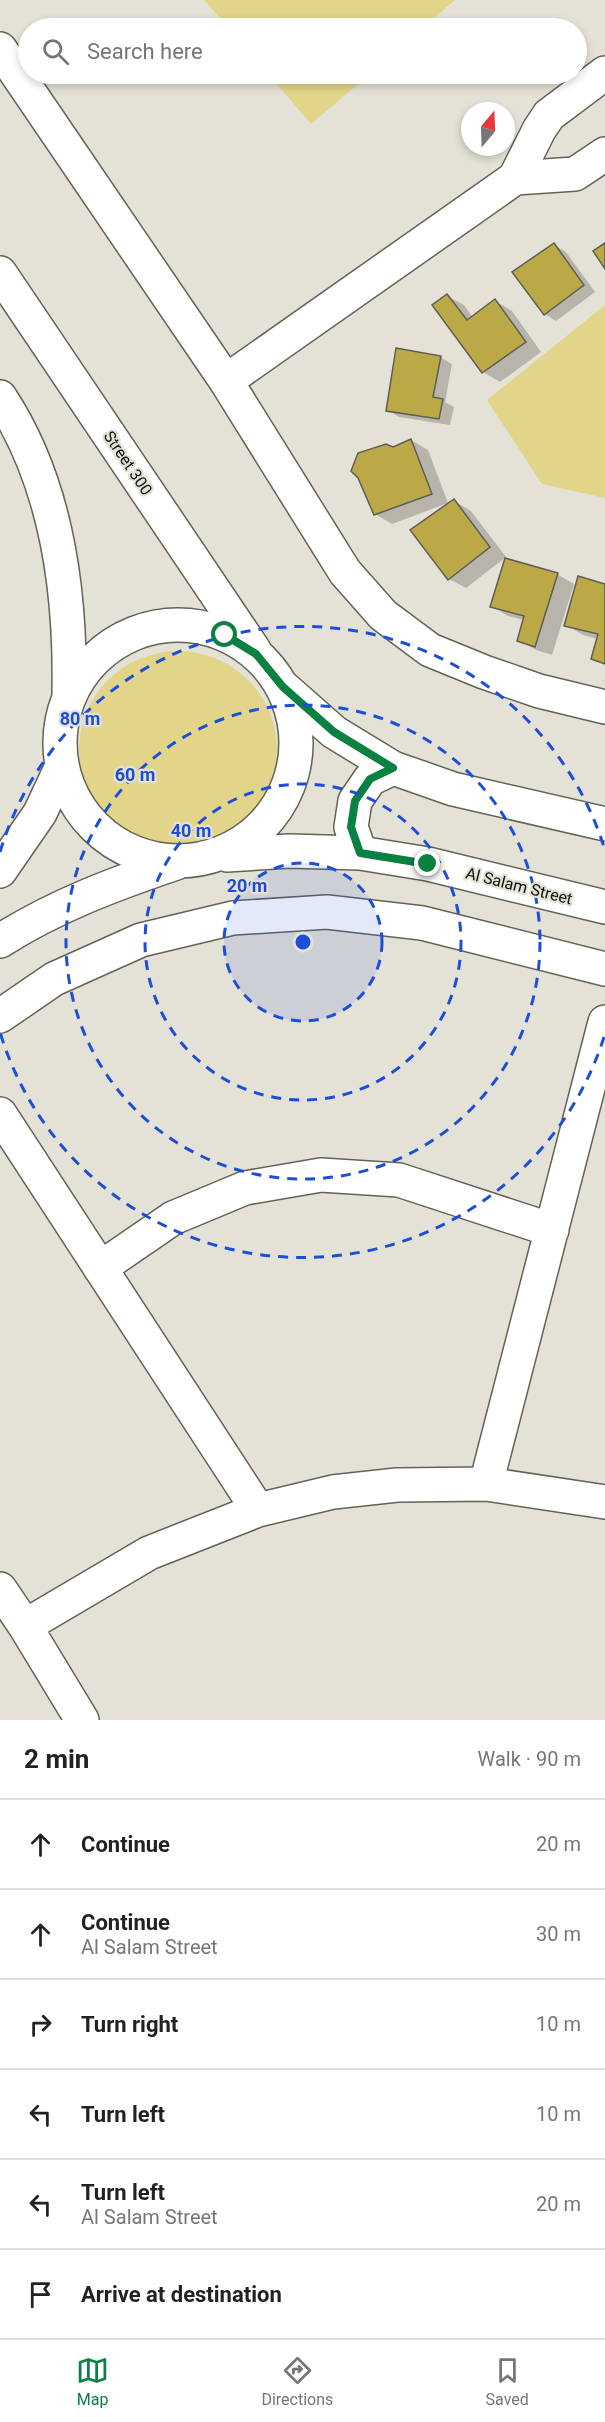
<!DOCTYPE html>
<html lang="en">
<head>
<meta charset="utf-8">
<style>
  body { margin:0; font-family:Roboto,sans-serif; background:#f2f2f2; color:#222 }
  .compass { position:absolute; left:461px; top:102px; width:54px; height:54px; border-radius:50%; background:#fff; box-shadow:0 3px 9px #0003; rotate:19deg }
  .stop { position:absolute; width:18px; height:18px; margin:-14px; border:4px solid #0b8043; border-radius:50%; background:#fff }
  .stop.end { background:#0b8043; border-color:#fff; box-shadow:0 2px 6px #0008 }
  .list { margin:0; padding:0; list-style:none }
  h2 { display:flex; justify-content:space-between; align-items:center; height:78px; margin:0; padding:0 24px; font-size:26px }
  h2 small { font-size:20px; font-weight:400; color:#767676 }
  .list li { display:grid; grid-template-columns:39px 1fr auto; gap:18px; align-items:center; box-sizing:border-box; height:90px; padding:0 24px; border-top:2px solid #e0e0e0 }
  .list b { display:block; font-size:22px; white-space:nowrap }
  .list p { margin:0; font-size:20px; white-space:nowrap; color:#767676 }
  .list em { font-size:20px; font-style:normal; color:#767676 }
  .icon { flex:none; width:33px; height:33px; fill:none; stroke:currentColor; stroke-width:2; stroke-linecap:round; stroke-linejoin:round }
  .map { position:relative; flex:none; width:605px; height:1720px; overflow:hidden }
  .search { position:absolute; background:#fff; box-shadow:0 3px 9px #0003; left:18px; right:18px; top:18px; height:66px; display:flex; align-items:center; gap:15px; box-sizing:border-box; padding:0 21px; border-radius:33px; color:#767676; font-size:22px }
  .sheet { height:618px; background:#fff }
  nav { display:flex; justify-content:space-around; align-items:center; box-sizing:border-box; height:84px; border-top:2px solid #e0e0e0; background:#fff; font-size:16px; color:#767676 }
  nav a { display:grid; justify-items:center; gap:3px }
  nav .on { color:#0b8043 }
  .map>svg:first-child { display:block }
  .green { fill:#e2d489 }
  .shadow { fill:#0003 }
  .building { fill:#bba847; stroke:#605e54; stroke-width:1.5 }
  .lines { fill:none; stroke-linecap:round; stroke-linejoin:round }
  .minor-casing { stroke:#646258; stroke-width:36 }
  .minor { stroke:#fff; stroke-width:33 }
  .route { stroke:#0b8043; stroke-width:8 }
  .ring { fill:none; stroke:#1d4ed8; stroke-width:3; stroke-dasharray:10 8 }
  .labels { text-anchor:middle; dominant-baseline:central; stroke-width:4.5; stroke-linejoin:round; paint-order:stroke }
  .street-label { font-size:16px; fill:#0e0e0a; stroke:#e4e2d6 }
  .centre { fill:#1d4ed8; stroke:#e4e2d6; stroke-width:3 }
  .ring-label { font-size:18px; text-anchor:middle; font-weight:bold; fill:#1d4ed8; stroke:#e4e2d6; stroke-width:4.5; stroke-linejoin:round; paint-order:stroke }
</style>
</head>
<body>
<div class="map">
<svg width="605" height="1720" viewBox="0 0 605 1720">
  <rect width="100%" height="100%" fill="#e4e2d6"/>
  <path class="green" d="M204,0H455L422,28H229Z
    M268,74H370L311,124Z
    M605,305V498L542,484L487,400Z
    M79 750a99 99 0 1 1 198 0a99 99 0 1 1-198 0Z"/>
  <path class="shadow" d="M554,245L566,252L595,292L556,321L545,314Z
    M447,296L464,305L473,318L495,301L512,311L541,352L500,382L483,372Z
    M440,357L452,364L445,402L454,407L450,425L399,417L388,410Z
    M411,440L428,450L448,503L392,524L375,514L393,448Z
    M454,501L471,511L506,557L466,588L449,579Z
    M557,574L574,584L552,655L536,650L519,640L524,620L508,616L492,606Z
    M605,585V665L593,658L598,639L583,635L566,625Z"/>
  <path class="building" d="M554,243L584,285L544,315L512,272Z
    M605,243V269L593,251Z
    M447,294L467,320L495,299L526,342L482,373L432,305Z
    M396,348L441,356L433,397L443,399L439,419L386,411Z
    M411,439L432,494L374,515L358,478L351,471L358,453L386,444L393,447Z
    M454,499L490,547L448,580L410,530Z
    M505,558L558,573L535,647L517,641L524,616L490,607Z
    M578,576L605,584V664L591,659L598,634L564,626Z"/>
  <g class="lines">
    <defs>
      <path id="minor" d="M0,49L226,381L345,572L383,615L430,650L484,672L539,691L605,707
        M605,73L549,115L539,130L515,178L575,174L605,154
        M0,273L254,650
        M226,381L515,178
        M0,397C57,483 71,592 69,692
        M60 743a118 118 0 1 1 236 0a118 118 0 1 1-236 0Z
        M284,688L334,732L393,768L453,789L605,824
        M360,853L351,827L355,801L370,779L393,768
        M227,855L289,851L360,853L428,864L605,907
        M0,871L40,813L62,766
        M0,941C55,906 114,884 176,863
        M0,1016L54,979L141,940L233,918L327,912L422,923L605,969
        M0,1114L258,1510
        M100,1268L173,1218L245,1188L321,1175L399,1180L552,1230
        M486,1484L605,1022
        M0,1589L25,1626L82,1720
        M25,1626L149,1553L258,1510L333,1492L397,1485L486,1484L605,1502"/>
    </defs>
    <use href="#minor" class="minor-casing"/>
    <use href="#minor" class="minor"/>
  </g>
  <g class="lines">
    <path class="route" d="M225,635L256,654L283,687L334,732L393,768L370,779L355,801L351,827L360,853L428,864"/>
  </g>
  <circle cx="303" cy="942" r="79" fill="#1d4ed8" fill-opacity=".12"/>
  <g class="ring">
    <circle cx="303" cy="942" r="79"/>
    <circle cx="303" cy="942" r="158"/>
    <circle cx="303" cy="942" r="237"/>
    <path d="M604 1037A316 316 0 0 1 0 1032M0 852A316 316 0 0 1 604 847"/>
  </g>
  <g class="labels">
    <g class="street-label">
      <text transform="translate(128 463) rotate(56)">Street 300</text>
      <text transform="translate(519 886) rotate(14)">Al Salam Street</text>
    </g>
  </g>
  <circle cx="303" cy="942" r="9" class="centre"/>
  <g class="ring-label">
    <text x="80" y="725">80 m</text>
    <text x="135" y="781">60 m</text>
    <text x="191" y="837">40 m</text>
    <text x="247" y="892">20 m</text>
  </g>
</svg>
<svg class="compass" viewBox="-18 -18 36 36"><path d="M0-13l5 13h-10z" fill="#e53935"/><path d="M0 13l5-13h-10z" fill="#767676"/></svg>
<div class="stop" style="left:225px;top:635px"></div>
<div class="stop end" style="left:428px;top:864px"></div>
<div class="search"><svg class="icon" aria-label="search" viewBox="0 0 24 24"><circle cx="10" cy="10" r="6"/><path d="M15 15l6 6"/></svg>Search here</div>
</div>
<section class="sheet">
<h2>2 min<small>Walk · 90 m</small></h2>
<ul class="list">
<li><svg class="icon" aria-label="ahead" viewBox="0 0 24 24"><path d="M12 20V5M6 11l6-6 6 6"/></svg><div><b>Continue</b></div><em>20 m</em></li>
<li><svg class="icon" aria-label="ahead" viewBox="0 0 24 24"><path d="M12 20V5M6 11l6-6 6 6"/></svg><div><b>Continue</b><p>Al Salam Street</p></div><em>30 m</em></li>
<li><svg class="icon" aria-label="right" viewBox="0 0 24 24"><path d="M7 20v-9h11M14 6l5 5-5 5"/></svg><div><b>Turn right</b></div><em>10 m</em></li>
<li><svg class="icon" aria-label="left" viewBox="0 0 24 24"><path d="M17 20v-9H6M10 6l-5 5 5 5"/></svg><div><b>Turn left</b></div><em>10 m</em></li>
<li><svg class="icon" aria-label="left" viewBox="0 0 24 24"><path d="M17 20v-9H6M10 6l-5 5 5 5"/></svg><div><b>Turn left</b><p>Al Salam Street</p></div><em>20 m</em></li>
<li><svg class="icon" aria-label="arrive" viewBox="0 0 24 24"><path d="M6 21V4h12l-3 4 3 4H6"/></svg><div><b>Arrive at destination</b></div></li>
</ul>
</section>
<nav>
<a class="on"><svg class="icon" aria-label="map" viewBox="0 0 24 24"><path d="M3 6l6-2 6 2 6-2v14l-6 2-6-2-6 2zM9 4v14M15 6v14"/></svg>Map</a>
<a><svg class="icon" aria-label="directions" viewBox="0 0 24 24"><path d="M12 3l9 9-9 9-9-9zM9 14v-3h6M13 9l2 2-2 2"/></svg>Directions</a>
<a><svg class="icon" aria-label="saved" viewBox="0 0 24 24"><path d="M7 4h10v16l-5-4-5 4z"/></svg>Saved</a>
</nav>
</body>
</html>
